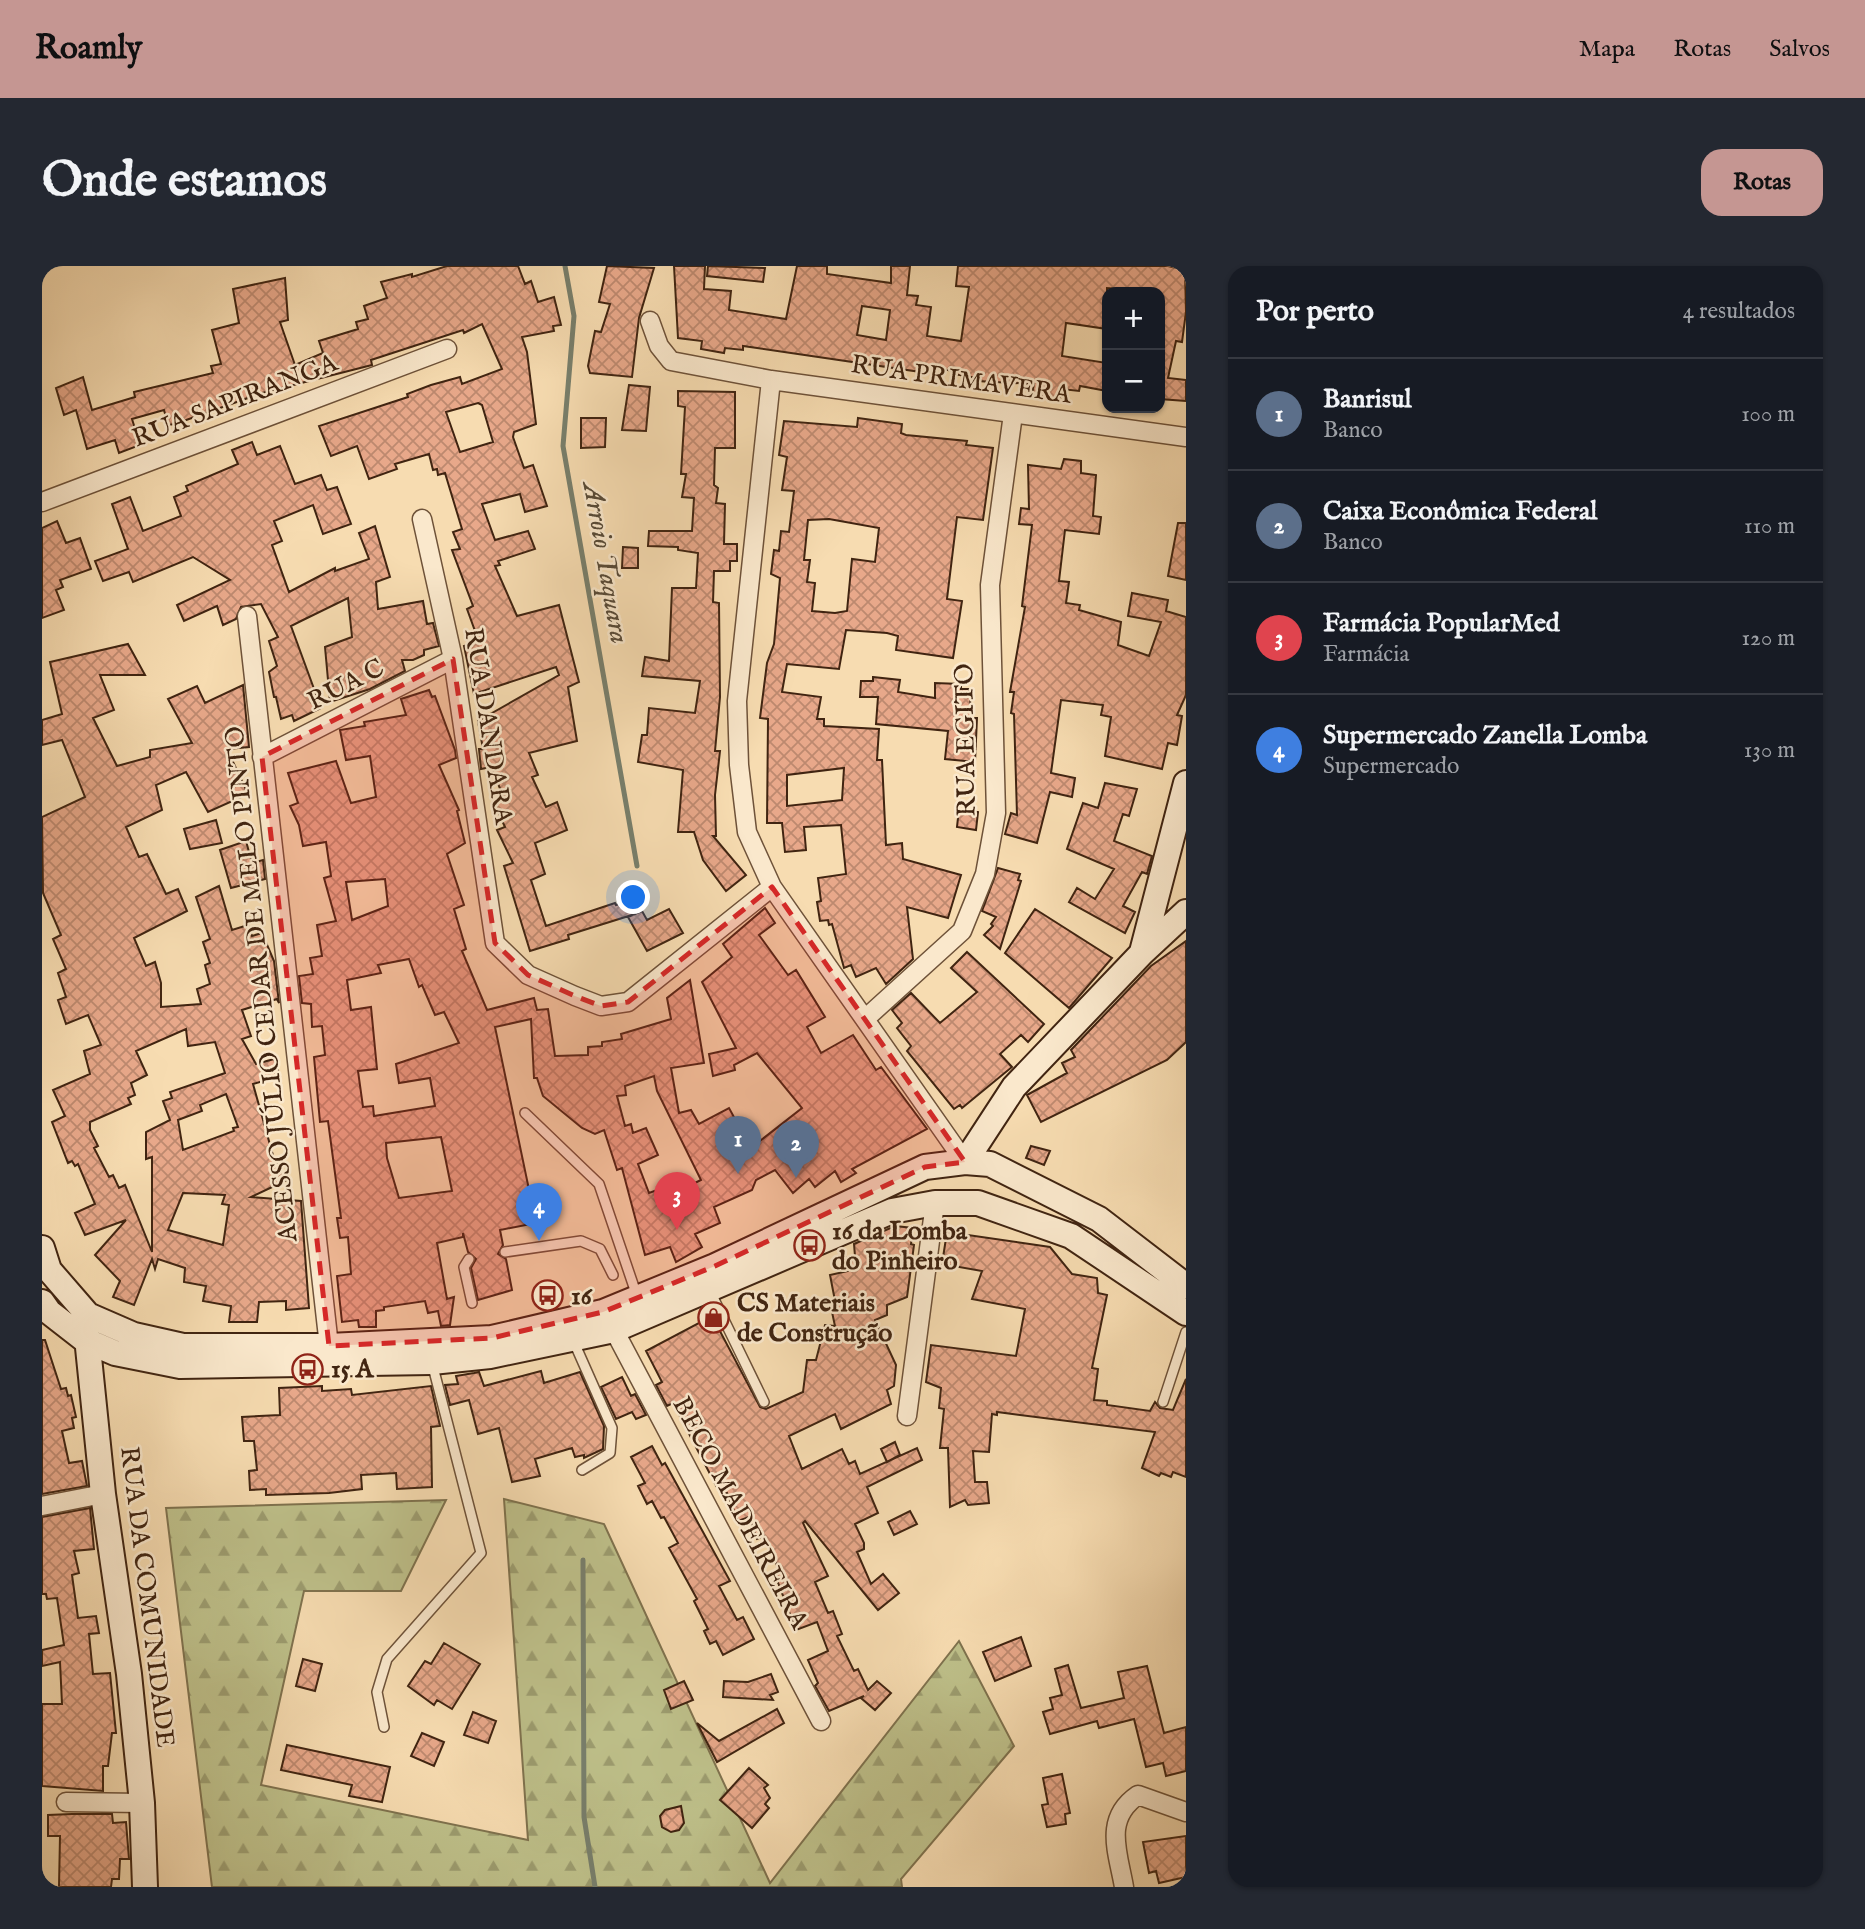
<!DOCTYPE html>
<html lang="pt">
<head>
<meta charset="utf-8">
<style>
  body { margin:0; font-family:"IM FELL English",serif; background:#242831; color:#f1f3f6 }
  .controls { position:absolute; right:21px; top:21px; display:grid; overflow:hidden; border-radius:14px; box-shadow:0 2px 5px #0004 }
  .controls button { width:63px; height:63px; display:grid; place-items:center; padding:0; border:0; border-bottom:2px solid #363941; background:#171b24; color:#f1f3f6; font:35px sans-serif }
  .you { position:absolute; left:592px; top:632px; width:24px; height:24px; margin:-18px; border:5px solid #fff; border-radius:50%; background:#1a73e8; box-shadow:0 0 0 10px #1a73e833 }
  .badge { display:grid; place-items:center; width:46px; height:46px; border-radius:50%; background:#c59692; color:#fff; font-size:23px; font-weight:700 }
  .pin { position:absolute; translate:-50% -58px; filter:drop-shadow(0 2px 4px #0008) }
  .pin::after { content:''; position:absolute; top:37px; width:24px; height:21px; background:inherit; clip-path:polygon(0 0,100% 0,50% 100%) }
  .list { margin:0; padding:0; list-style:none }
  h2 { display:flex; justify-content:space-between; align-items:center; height:91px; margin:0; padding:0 28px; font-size:30px }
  h2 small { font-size:23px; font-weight:400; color:#9ea1a6 }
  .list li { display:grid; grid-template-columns:46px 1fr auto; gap:21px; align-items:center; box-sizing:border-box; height:112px; padding:0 28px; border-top:2px solid #363941 }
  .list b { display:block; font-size:26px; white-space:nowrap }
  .list p { margin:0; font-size:23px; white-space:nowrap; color:#9ea1a6 }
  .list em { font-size:23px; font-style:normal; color:#9ea1a6 }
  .map { position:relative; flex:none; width:1144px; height:1621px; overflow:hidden; border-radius:21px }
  header { display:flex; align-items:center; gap:42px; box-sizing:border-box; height:98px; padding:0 35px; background:#c59692; color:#111 }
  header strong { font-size:33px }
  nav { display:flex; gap:38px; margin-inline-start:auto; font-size:24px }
  .intro { display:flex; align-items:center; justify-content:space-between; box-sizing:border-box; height:168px; padding:0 42px }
  h1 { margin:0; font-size:49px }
  .button { padding:18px 32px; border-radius:21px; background:#c59692; color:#111; font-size:24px; font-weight:700 }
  main { display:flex; gap:42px; padding:0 42px }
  aside { flex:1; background:#171b24; border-radius:21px; box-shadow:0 2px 5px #0004 }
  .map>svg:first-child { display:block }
  .forest { fill:url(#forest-firs); stroke:#7f724e; stroke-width:2 }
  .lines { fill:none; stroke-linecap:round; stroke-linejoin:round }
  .stream { stroke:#787f6c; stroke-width:5 }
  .building { fill:url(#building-cross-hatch); stroke:#402411; stroke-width:2; fill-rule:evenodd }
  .lane-casing { stroke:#6e5239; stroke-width:12 }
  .street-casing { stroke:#6e5239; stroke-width:21 }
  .secondary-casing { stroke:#402411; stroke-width:28 }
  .lane { stroke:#fae8cc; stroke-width:9 }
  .street { stroke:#fae8cc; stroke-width:18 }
  .secondary { stroke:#fae8cc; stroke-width:24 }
  .marked { fill:#d62828; fill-opacity:0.2; stroke:#d62828; stroke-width:5; stroke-dasharray:14 9; stroke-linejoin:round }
  .labels { text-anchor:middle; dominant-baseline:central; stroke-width:5; stroke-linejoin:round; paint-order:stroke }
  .street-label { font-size:26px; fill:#402411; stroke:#fae8cc }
  .poi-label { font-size:26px; font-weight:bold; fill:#402411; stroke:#fae8cc; text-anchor:start }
  .water-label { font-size:28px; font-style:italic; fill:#584a37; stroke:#fae8cc }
</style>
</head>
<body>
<header>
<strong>Roamly</strong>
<nav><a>Mapa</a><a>Rotas</a><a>Salvos</a></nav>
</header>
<div class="intro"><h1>Onde estamos</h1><a class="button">Rotas</a></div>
<main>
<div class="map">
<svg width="1144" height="1621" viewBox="0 0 1144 1621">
  <defs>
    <pattern id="forest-firs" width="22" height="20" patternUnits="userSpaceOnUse" patternTransform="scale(1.75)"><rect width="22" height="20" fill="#bec08a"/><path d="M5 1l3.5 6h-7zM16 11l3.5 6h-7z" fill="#9c9c6f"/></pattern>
    <pattern id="building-cross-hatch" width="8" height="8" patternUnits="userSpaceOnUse" patternTransform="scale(1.75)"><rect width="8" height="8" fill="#e8a88a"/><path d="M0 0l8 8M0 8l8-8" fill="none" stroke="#bd896f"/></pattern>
  </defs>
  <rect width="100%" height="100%" fill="#f7dcb1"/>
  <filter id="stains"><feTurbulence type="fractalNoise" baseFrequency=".00286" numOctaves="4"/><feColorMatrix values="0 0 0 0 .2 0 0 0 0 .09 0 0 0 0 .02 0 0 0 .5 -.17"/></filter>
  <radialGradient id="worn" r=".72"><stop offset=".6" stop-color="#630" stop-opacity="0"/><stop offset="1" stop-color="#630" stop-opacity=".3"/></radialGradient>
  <path class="forest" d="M462,1233L562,1258L728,1617L917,1375L972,1480L859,1613L860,1621H170L124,1242L404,1234L359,1325H262L219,1519L486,1574Z"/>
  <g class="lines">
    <path class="stream" d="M523,0L532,50L521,180L595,600
      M541,1294L542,1551L553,1621"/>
  </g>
  <path class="building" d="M405,0H476L483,18L489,15L496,36L512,31L519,59L511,60L512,65L480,71L485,86L494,158L472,166L471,171L482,202L491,199L505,240L483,246L478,228L440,238L453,274L486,265L493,283L456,295L458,299L453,300L475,350L517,339L537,416L526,421L535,475L487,487L496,509L490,511L504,541L515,536L525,564L493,577L503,608L489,614L504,660L573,637L574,639L589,635L593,648L526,669L527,673L488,685L462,600L471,597L455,564L463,561L452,537L462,532L449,501L439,503L437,483H441L436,455L517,409L514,401L432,428L422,380L437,376L425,343L431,340L410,284L418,283L411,266L420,263L403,207L396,209L395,203L391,204L387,188L353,198L355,203L327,213L315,180L289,190L277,160L366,131L365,128L389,119L418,111L420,118L460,103L440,58L422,67L421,64L329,94L330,99L220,127L133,158L126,159L122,144L90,153L98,179L77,187L73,174L45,183L34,144L22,149L14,122L41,111L50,144L93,131L92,126L171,107L169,100L179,98L170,64L197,57L191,23L243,12L246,54L238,56L253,99L281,87L277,75L316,63L314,56L326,53L322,40L345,32L339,16L370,8V11ZM436,137L440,139L451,176L418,186L404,146Z
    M565,0L612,2L597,52L590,111L548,107L546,100L553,65L559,66L568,38L557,36Z
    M632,0H663L662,23L689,25L687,44L744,53L755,0H785V8L849,17V0H868L865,29L876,30L874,39L889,41L885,70L919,75L927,21L914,20L916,0H1126L1143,4L1144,46L1140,76L1134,75L1126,112L1144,114V135L1118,133V26L1065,22V63L1024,57L1020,90L1065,97V125L1038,120L1037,125L1020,123L1018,133L990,128L992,118L935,115L936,112L911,108L912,105L880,100L879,106L701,80V84L683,82L682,87L659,83L660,75L636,72ZM820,40L848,44L844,74L815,69Z
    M666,0L723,2L721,16L665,10Z
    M587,119L608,121L604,165L580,164Z
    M636,125L693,126V182H673L672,219L676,222L674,237L683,238L682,278H695V295H688V305H672L671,336L677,337L678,431L673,485H678L673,529L674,570H671L704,609L684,625L661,594L652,566H636L641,504L596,496L600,469H605L607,442L653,447L658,415L600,410L603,391L627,395L630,322H654L656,287L636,284V281L606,280L607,265H650L652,232L640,231L644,208H639L643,141L636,140Z
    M539,152H564L563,181L539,182Z
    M816,152L860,158L859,167L864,169L925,175L924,179L951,182L941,254L915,251L905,333L920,335L911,392L854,384L856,370L845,367L804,364L797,403L745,398L740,426L779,431L775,453H782V460L837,463L835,494H840L844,579L860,577L861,593L919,609L906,652L865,641L871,693L844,718L834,702L814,711L809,699L802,702L790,658L787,659L786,654L778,655L775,636L779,635L776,612L804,608L799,559L762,561L764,584L743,586L740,557H725L726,453L718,452L725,397L732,378L738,312L729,308L732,284L737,285L739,265L747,266L752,225L740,224L745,191L737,189L742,155L815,161ZM787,253L837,262L833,296L810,293L805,345L793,347L770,345L773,317L765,316L768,294H762L766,254ZM802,502L800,534L745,540V509Z
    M210,176L215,189L238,180L253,218L279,209L285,224L295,221L309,258L281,268L271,239L232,255L240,275L230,279L247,326L293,302V305L327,293L317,267L333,260L348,311L334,316L336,343L381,335L385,358L391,357L397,380L382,384V389L371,394H360L363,405L328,423L288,436L283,381L310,371L306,332L259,355L249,360L279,442L252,455L250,449L239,453L234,431H232L227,406L235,400L227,375L236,371L219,338L199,341L194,353L181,359L175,340L142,355L135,339L188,314L151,291L91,316L87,306L61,315L53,295L86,283L70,238L88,231L101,265L139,250L132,231L146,225L144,220L196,198L190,184Z
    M1022,193L1039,195V207L1054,209L1051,250L1059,251L1057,268L1023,264L1017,315L1027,316L1024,337L1038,339L1037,344L1079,356L1076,379L1107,390L1119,356L1086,350L1090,327L1126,334L1124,345L1144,351V429L1135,449L1140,450L1135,479L1126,477L1120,503L1063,490L1069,451L1059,449L1061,439L1019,434L1009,507L1033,512L1030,531L1008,526L995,577L963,568L969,547L975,549L972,448L969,447L972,426H968L983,341L980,340L990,259L977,258L979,242L987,243L986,199L1019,203Z
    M15,255L24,277L38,272L49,303L18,314L21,321L14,324L22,344L0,352V262Z
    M1136,257H1144V314L1126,310Z
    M581,281L596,282V302H580Z
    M86,378L103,409H58L72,444L51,452L75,500L108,491V484L150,477L126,433L155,420L163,437L201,419L207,481L185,483L206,528L166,546L144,506L114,519L120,544L84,561L97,591L105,588L124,628L136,623L145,645L92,672L104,700L113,696L119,717V741L159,738L155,723L168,718L163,699L168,697L161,676L168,673L154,631L177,620L190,664L206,659L210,670L220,667L232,695L237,737L235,733L200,744L209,770L200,773L214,798L232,793L238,810L211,818L232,893L245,914L209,931L259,935L267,1042L244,1044V1035L217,1036L215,1056H187L189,1040L161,1035L164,1020L142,1016L143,1002L116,993L113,1003L110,993L92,1039L71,1031L78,1015L53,989L84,954L43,969L33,947L53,938L36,898L33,900L30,895L26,897L10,856L23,850L11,824L48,808L42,785L59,779L46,749L24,758L16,734L24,731L16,707L24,703L11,673L19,669L1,627L0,551L43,531L20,474L0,479V454L20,448L8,396ZM144,763L146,780L173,776L183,807L128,826L130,832L121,835L128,854L104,866V893L110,891V986L83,919L77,922L71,909L67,911L52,882L56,880L48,864V856L89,838L86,832L93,829L89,817L105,809L94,785ZM184,828L196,861L191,862L192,865L141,884L136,854L160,845L158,839ZM141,927L183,929L180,938L187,939L181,979L126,964Z
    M831,411L858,414L856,426L893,432V417L919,418V423H927L930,452H935L933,496L903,493L906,465L834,458L836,431H818L819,415H831Z
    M387,424L390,431L393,430L413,484L414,492L397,499L417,544L415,545L423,577L405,588L422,639L412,643L424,683L420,685L445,744L492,732L495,744L506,743L513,790L546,789V781L560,780V776L580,773L579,768L629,753L625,732L648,714L662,797L629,802L637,847L649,844L657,858L687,842L709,882L760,842L715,787L692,799L693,804L671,810L667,788L694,782L660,716L690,691L681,678L723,642L733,657L717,669L746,709L754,704L783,751L765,761L779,787L811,769L834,804L839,801L885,863L810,903L814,907L799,916L793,905L773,921L767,913L751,927L733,904L714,914L710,924L672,941L678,957L653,968L660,981L634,996L628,981L603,989L580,902L575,904L562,864L553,868L540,862L501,830L495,812H492L489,753L453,761L494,957L458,964L461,979L456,988L464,993L470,1024L436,1034L429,1002L434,993L426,986L421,967V971L395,977L405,1033L412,1031L408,1059L399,1060L396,1045L386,1047L383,1035L342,1041V1044L334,1045V1061H317L316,1054L300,1056L295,1010L309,1008L306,971L298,972L295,952H299L286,855L278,856L272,791L283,789L280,760L270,761L269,738L260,737L257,710L271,708L268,692L280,690L275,659L294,655L282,612L289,610L284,576L261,580L257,559L248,540L256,537L246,507L294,495L309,537L334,531L328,490L304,494L298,464L323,460L322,456L364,449L359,433ZM343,613L346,640L310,654L304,616ZM367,693L377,721L380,719L393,749L402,746L417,777L354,798L357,817L388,812L393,840L332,850L331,840L321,841L316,805L335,803L329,741L309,744L305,714L339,707L336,699ZM612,810L615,825L659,914L632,927L629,919L607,927L596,898L616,889L604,862L591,867L589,858L583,860L575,830L584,829L583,820ZM399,871L410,925L357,932L345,892L344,877Z
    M1063,517L1095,523L1087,550L1081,548L1072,575L1110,590L1105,608L1100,606L1081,640L1093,646L1083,667L1027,636L1035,622L1053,633L1072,603L1025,583L1041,537L1056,542Z
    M917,543L936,546L934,564L915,561Z
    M174,554L180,577L148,583L142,563Z
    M204,575L210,597L221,594L223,613L189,622L178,584Z
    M956,602L978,608L976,614L979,615L958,683L942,669L951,660L949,658L954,651L940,645Z
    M627,643L641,667L605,685L586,651L600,645L605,654Z
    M993,643L1070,692L1027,742L963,687Z
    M1144,675V776L1125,794L999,856L985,829L1025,807L1020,797L1033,791L1029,784L1109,700Z
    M925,686L1002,758L986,776L979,769L958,788L970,801L920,842L918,839L912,843L865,785L869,780L855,762L860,757L850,744L869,727L898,757L935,726L909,702Z
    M989,880L1008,885L1002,899L984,892Z
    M853,960L871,962L869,978L872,979L865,1031L845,1039V1049L833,1054L854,1099L852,1120L845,1124L849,1138L799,1163L793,1148L747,1170L760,1203L800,1183L807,1198L813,1195L818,1208L875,1182L880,1194L825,1221L836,1247L813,1258L822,1277V1283L815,1286L829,1318L841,1308L857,1327L836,1344L763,1255L761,1257L786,1310L773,1316L786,1347L791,1345L800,1368L795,1370L812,1405L816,1403L826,1424L835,1415L849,1427L833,1444L819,1432L822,1430L787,1445L773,1420L776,1417L766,1394L786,1385L775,1356L754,1364L732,1306L737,1304L722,1270L715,1273L707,1251L696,1255L685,1227L679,1229L631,1137L625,1140L614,1119L620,1116L604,1085L670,1050L718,1141L724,1143L761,1126L765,1094H774L783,1059L793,1060L790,1046L795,1045L788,1009L806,1005L805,991L813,990L812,978Z
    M905,966L1008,981L1030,1008L1055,1012L1056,1027L1065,1029L1050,1102L1056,1103L1052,1134L1065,1135V1139L1108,1145L1113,1136L1118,1142L1131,1144L1144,1113V1211L1131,1206L1129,1211L1119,1207L1117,1210L1100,1202L1113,1166L955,1146V1149L950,1148L947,1186L931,1185L933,1216H945L947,1237L926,1239L923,1234L908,1241L906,1182H898L902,1143L897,1142L899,1122L884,1116L889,1079L974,1090L983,1043L930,1033L940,1005L900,998Z
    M0,1074H3L19,1123L24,1122L26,1130L29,1129L34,1151L30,1152L32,1162L20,1165L27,1197L40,1195L45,1220L0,1228Z
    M499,1105L502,1117L538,1106L562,1160L561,1183L542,1192V1189L533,1191L530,1182L493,1193L498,1210L470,1216L457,1162L436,1168L427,1134L408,1139L403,1119L416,1118L414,1110L432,1107L437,1106L442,1120Z
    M580,1111L589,1130L593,1128L604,1149L594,1153L590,1146L574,1153L559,1121Z
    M280,1120V1125L309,1123L310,1129L389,1120L398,1160L389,1161L390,1221L355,1223L354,1207L319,1209L320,1223L287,1227L224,1229V1223L208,1224L207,1205L215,1204L212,1175H202L200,1151L238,1149L237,1122Z
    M853,1176L858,1189L845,1196L839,1183Z
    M610,1180L620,1199L623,1197L688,1315L677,1320L695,1354L701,1351L712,1373L681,1389L674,1375L668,1378L662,1365L666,1363L652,1335L655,1333L627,1282L636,1277L622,1251L619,1252L610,1235L605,1238L596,1220L603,1217L589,1191Z
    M48,1242L52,1283L32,1285L37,1307L30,1309L36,1352L54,1350L57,1367L47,1368L51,1408L68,1407L74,1467H70L66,1500H61V1525L0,1520V1438H20L18,1396L0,1400V1384L22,1379L15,1332L5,1333L4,1328H0V1251Z
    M868,1245L875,1258L852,1269L846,1256Z
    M979,1371L989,1400L953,1415L941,1386Z
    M402,1377L438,1398L410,1443L395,1434L392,1439L366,1420L383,1395L389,1398Z
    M261,1393L280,1398L273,1425L254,1420Z
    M1026,1399L1039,1442L1082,1432L1076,1406L1105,1400L1122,1467L1144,1461V1505L1124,1510L1121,1497L1104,1501L1092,1453L1057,1462L1055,1455L1008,1468L1001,1446L1011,1443L1008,1432L1020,1429L1013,1403Z
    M729,1408L736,1426L728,1429L731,1434L681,1431L682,1415L706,1416Z
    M642,1415L651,1434L629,1443L622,1424Z
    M735,1443L742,1457L675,1496L655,1457L677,1475Z
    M431,1446L454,1455L446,1477L422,1469Z
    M380,1467L402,1476L392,1500L369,1490Z
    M245,1479L348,1501L340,1536L307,1530L310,1519L239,1504Z
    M707,1502L726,1519L722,1522L728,1532L723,1538L727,1542L710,1562L678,1534Z
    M1020,1508L1028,1547L1023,1548L1024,1558L1005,1561L1000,1539L1006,1538L1001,1512Z
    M639,1540L642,1557L637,1564L629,1566L620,1561L618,1550L623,1544Z
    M30,1548H70L71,1557L84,1556L87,1593H78L77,1613H70L69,1621H17L18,1570H6V1549Z
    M1144,1570V1611L1117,1617L1114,1605L1107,1607L1101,1576Z"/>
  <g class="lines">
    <defs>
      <path id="lane" d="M483,847L557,918L595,1030
        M463,986L539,975L558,983L571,1009
        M427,993L422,1001L430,1037
        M668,1025L722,1136
        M531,1074L570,1162L568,1187L540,1204
        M1121,1136L1144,1066
        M342,1461L335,1426L345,1393L439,1287L390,1097"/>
      <path id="street" d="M608,55L617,80L629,95L729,114L1144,171
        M729,114L695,435L697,499L705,566L730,621L923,896
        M0,236L405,83
        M380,253L411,393L453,677L486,709L533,730L559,740L586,736L730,621
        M205,350L287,1080
        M220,491L411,393
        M823,753L920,665L943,608L954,547L948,319L971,148
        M572,1064L779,1455
        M865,1150L893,937
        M0,1240L61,1228
        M24,1536L100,1537
        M1082,1621C1076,1586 1061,1553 1096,1529L1144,1546"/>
      <path id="secondary" d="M1100,686L1144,517
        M923,896L972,821L1100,687L1144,646
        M0,982L7,1004L46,1049L92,1069L141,1080H287L450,1072L561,1046L673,1000L883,901L923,896L948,898L1057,953L1144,1020
        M0,1036L7,1046L43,1074L73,1087L138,1100L390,1096L448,1090L572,1064L850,945L893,937H936L1029,970L1144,1047
        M44,1062L61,1228L87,1408L100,1537L103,1621"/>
    </defs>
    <use href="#lane" class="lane-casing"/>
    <use href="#street" class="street-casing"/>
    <use href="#secondary" class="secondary-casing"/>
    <use href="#lane" class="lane"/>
    <use href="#street" class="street"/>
    <use href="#secondary" class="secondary"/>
  </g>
  <path class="marked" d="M411,393L453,677L486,709L533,730L559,740L586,736L730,621L923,896L883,901L673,1000L561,1046L450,1072L287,1080L220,491Z"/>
  <defs>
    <symbol id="bus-ring" viewBox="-11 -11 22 22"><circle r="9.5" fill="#fae8cc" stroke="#8f2418" stroke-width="1.5"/><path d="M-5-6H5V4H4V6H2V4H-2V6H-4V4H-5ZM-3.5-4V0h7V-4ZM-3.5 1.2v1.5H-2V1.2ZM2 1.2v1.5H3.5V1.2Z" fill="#8f2418"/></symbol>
    <symbol id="shop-ring" viewBox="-11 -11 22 22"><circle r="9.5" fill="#fae8cc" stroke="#8f2418" stroke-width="1.5"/><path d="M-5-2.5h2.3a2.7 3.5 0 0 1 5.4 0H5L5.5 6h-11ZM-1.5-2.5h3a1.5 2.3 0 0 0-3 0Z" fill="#8f2418"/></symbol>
  </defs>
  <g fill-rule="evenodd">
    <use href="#bus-ring" x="750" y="962" width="35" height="35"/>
    <use href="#bus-ring" x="488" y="1012" width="35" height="35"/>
    <use href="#shop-ring" x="654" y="1034" width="35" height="35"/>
    <use href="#bus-ring" x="248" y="1086" width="35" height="35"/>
  </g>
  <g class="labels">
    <g class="street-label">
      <text transform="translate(919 114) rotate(8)">RUA PRIMAVERA</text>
      <text transform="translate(193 135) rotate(-21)">RUA SAPIRANGA</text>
      <text transform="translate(304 419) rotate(-27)">RUA C</text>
      <text transform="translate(446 460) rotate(81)">RUA DANDARA</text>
      <text transform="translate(924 474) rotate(-91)">RUA EGITO</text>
      <text transform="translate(220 718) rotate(-96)">ACESSO JÚLIO CEDAR DE MELO PINTO</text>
      <text transform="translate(698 1247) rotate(62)">BECO MADEIREIRA</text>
      <text transform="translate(105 1331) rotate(83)">RUA DA COMUNIDADE</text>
    </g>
    <g class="poi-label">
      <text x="790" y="965">16 da Lomba<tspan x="790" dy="30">do Pinheiro</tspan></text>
      <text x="529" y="1030">16</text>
      <text x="695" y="1037">CS Materiais<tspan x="695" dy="30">de Construção</tspan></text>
      <text x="289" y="1103">15 A</text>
    </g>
    <g class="water-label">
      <text transform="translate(563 297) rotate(80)">Arroio Taquara</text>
    </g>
  </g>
  <rect width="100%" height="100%" filter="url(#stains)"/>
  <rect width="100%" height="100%" fill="url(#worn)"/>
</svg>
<div class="controls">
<button>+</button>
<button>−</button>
</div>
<div class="you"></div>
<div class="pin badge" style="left:696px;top:908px;background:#5c6f8a">1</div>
<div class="pin badge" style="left:754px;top:912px;background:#5c6f8a">2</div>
<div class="pin badge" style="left:635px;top:964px;background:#e0444e">3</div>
<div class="pin badge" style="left:497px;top:975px;background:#3f7fe0">4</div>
</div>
<aside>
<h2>Por perto<small>4 resultados</small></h2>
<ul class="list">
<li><span class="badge" style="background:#5c6f8a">1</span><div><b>Banrisul</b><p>Banco</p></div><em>100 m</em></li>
<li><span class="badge" style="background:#5c6f8a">2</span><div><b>Caixa Econômica Federal</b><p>Banco</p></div><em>110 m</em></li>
<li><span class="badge" style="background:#e0444e">3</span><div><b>Farmácia PopularMed</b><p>Farmácia</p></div><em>120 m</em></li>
<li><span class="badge" style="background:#3f7fe0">4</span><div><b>Supermercado Zanella Lomba</b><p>Supermercado</p></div><em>130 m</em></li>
</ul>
</aside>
</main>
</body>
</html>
